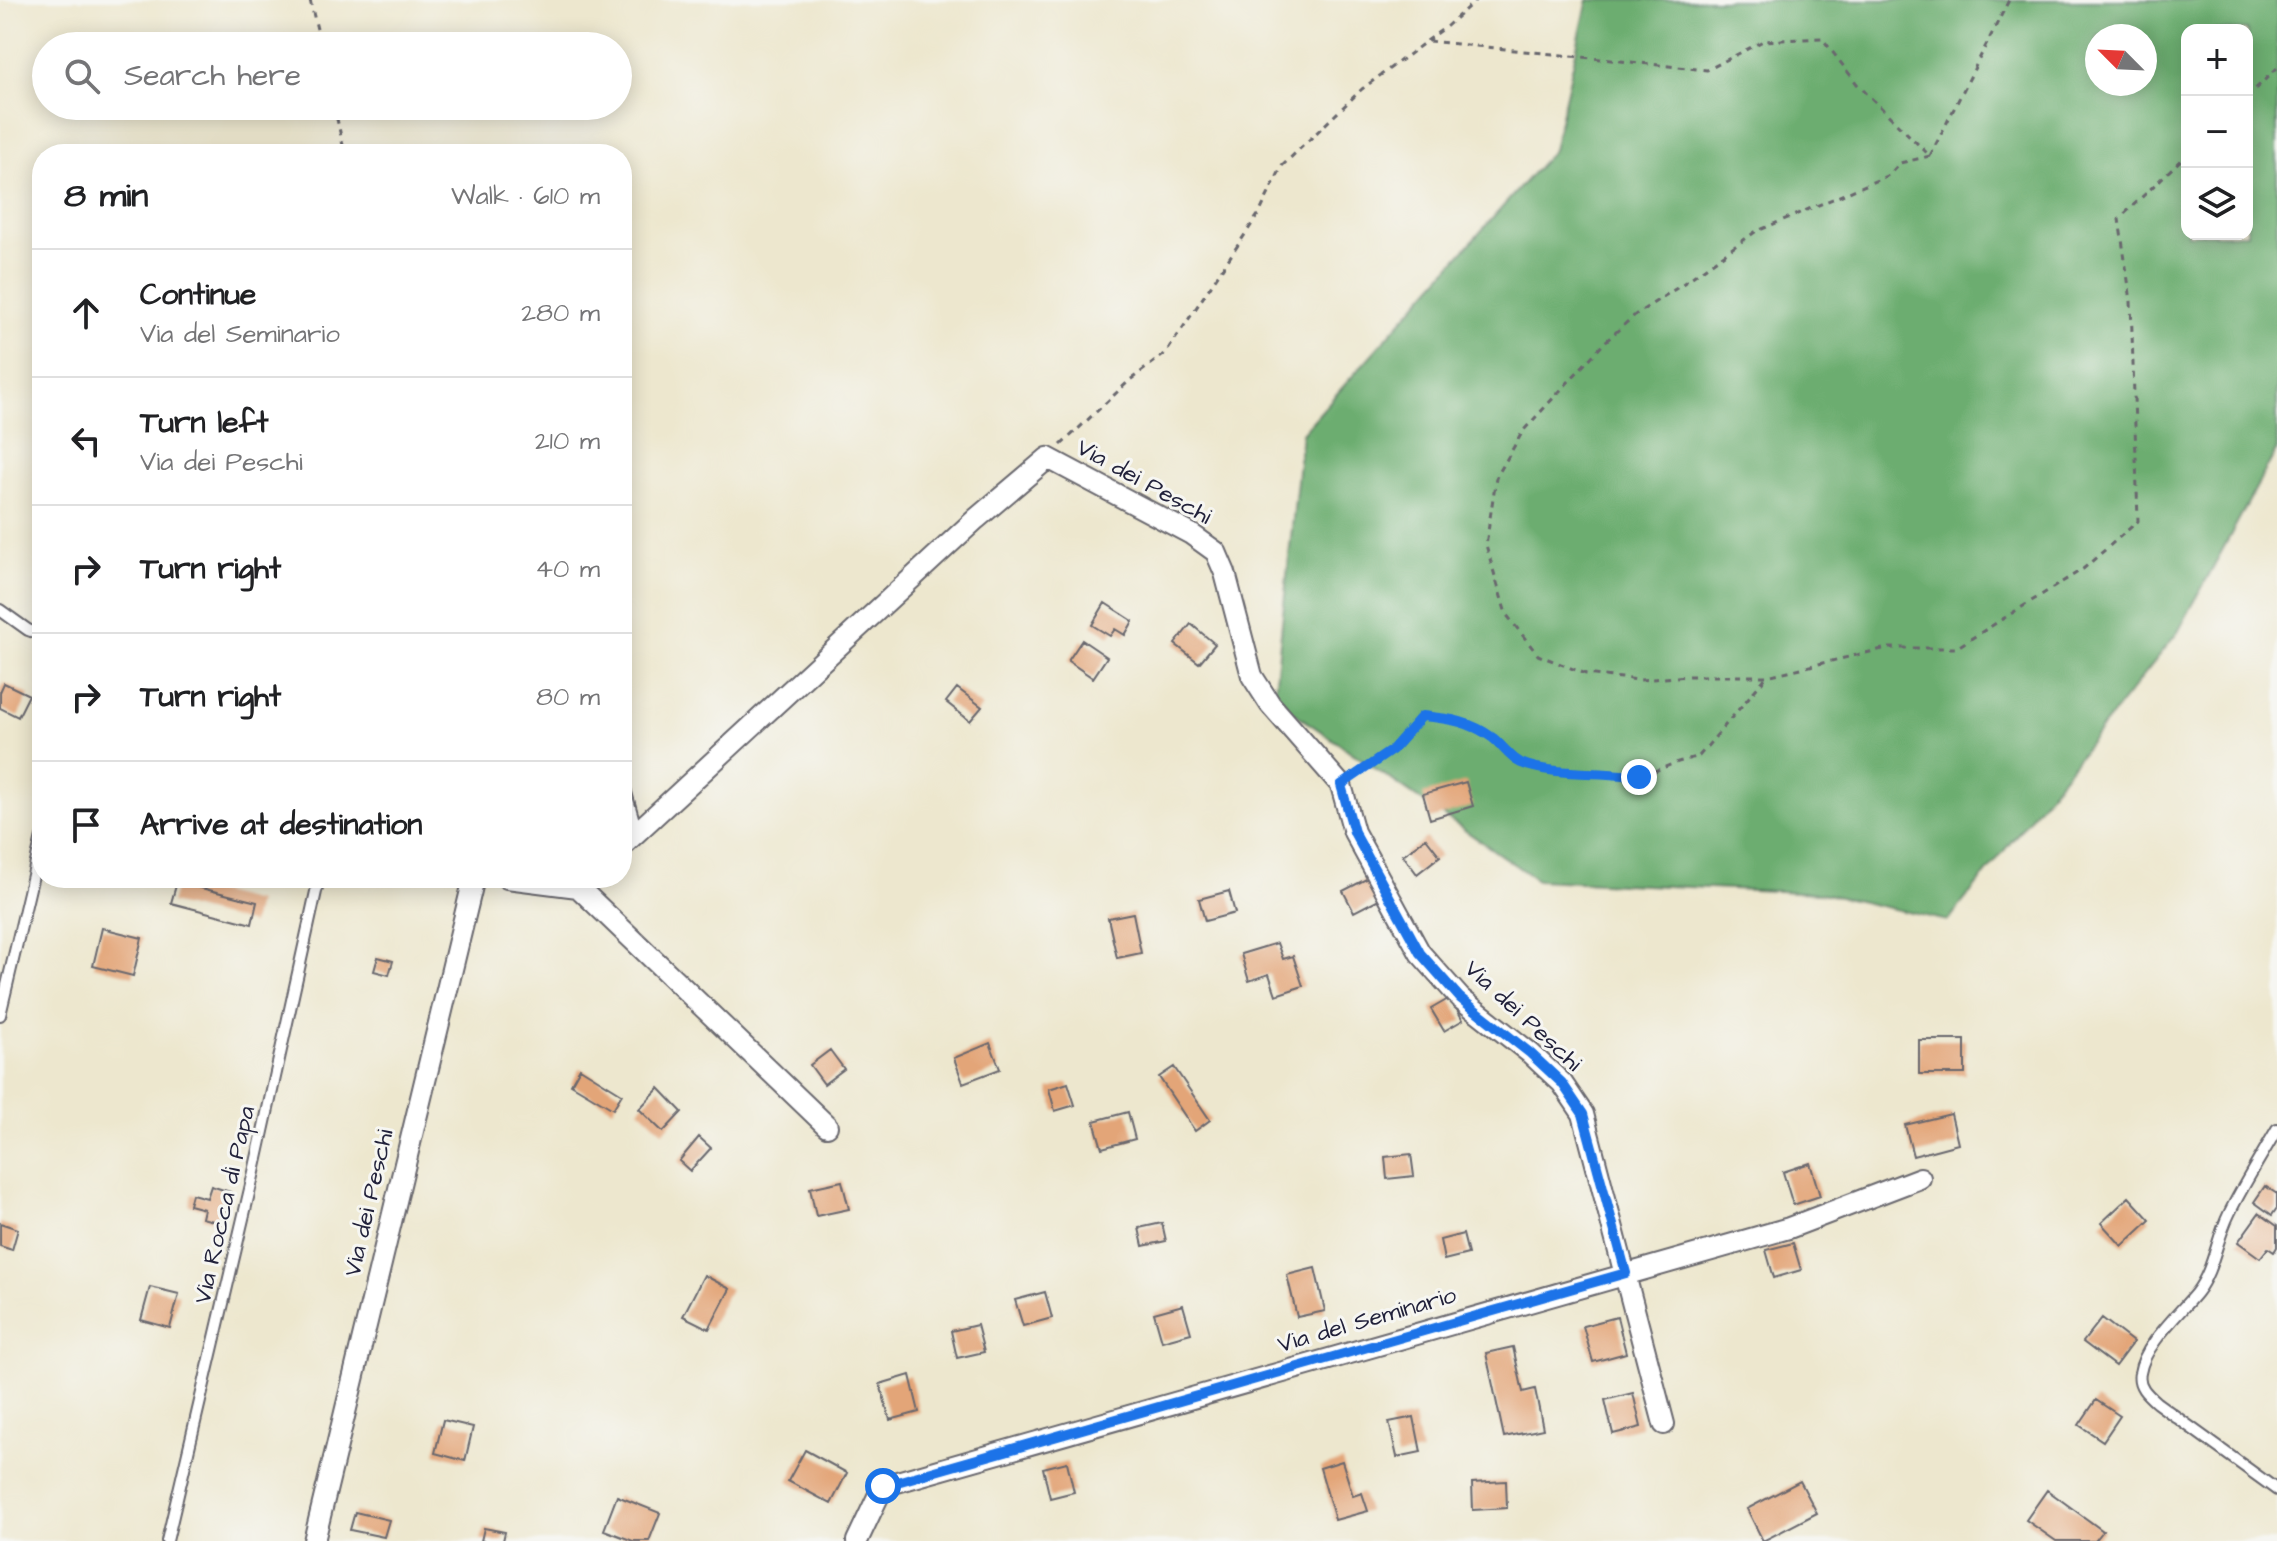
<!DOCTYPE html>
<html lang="en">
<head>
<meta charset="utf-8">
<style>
  body { margin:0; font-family:"Architects Daughter",sans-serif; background:#f6f6f6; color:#202124 }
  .controls { position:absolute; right:24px; top:24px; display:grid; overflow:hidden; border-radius:16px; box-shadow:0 4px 20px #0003 }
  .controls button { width:72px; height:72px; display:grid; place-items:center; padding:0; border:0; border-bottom:2px solid #e0e0e0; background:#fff; color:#202124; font:40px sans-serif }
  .compass { position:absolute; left:2085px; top:24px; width:72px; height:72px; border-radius:50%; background:#fff; box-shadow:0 4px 20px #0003; rotate:294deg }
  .stop { position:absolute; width:24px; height:24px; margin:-18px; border:6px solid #1a73e8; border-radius:50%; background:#fff }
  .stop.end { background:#1a73e8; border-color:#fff; box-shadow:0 2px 8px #0008 }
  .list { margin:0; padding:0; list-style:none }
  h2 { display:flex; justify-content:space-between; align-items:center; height:104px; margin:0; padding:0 32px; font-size:34px }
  h2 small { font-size:26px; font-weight:400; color:#757577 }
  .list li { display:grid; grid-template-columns:52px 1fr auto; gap:24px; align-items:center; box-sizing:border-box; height:128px; padding:0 32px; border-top:2px solid #e0e0e0 }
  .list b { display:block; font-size:30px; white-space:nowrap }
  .list p { margin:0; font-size:26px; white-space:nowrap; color:#757577 }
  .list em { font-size:26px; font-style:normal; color:#757577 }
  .icon { flex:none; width:44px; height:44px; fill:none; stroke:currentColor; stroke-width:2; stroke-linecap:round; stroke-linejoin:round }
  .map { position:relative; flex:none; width:2277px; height:1541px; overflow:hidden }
  .search { position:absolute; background:#fff; box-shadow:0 4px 20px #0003; left:32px; top:32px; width:600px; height:88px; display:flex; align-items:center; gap:20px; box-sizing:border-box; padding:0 28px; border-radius:44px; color:#757577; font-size:30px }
  .panel { position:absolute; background:#fff; box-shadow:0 4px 20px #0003; left:32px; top:144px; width:600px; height:744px; border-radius:32px }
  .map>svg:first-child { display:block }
  .forest { fill:#6cad70; stroke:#476856; stroke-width:2; fill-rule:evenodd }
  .building { fill:#e3a578 }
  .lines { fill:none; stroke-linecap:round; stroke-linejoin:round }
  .service-casing { stroke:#69676e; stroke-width:14 }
  .minor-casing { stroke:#69676e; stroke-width:24 }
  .path { stroke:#69676e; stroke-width:3; stroke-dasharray:6 6; stroke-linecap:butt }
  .service { stroke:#fff; stroke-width:10 }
  .minor { stroke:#fff; stroke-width:20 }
  .route { stroke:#1a73e8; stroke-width:10 }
  .labels { text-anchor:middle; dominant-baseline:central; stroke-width:6; stroke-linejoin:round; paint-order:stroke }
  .street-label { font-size:24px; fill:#22223b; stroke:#f6f6f2 }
</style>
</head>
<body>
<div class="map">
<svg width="2277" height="1541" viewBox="0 0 2277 1541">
  <rect width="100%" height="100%" fill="#f6f6f2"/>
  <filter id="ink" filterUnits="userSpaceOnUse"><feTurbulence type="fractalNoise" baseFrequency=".0125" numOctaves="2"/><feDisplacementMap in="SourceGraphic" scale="16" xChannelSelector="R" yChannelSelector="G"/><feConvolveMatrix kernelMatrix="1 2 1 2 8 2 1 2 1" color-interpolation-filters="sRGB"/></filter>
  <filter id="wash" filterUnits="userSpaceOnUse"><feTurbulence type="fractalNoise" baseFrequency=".006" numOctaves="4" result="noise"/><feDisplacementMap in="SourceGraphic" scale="32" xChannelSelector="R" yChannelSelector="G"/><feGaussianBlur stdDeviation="1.8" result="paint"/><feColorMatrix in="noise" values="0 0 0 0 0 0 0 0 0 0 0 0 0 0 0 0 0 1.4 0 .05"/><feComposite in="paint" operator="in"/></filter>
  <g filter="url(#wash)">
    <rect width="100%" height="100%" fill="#ede7ce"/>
    <path class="forest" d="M1588,0H2277V449L2178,632L1948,921L1821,893L1537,880L1274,699L1302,433L1553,150ZM2187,30H2247V234H2187ZM2097,36H2145V84H2097Z"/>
    <g id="blocks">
      <path class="building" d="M1105,603L1133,621L1125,635L1115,629L1110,636L1092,625Z
        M1191,624L1215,644L1199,663L1175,644Z
        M1082,640L1107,657L1093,678L1068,661Z
        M4,683L29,695L18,717L0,708V692Z
        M957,688L982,707L970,721L946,702Z
        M1466,782L1473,806L1430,819L1423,794Z
        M1426,838L1440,856L1417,874L1403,855Z
        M1370,877L1381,898L1354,912L1343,891Z
        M177,882L257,902L252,924L171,903Z
        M1229,891L1235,913L1205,921L1199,899Z
        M1133,913L1141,953L1117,958L1108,918Z
        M102,928L142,938L133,976L93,966Z
        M1277,943L1283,959L1293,956L1303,986L1276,995L1269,974L1249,981L1241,954Z
        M378,957L393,961L389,975L374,971Z
        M1450,998L1463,1020L1444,1031L1431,1009Z
        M1919,1040H1965V1074H1919Z
        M990,1043L1000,1069L963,1083L954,1058Z
        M830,1050L844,1069L824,1084L810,1065Z
        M1174,1067L1210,1120L1195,1131L1159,1077Z
        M580,1068L622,1094L613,1109L571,1084Z
        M1068,1083L1075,1105L1055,1111L1049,1089Z
        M659,1088L682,1112L663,1132L639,1109Z
        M1128,1112L1135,1139L1102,1148L1094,1121Z
        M1951,1114L1958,1144L1913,1156L1905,1125Z
        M699,1137L711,1148L690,1171L679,1161Z
        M1411,1154L1414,1176L1387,1179L1385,1157Z
        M1810,1163L1820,1196L1793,1205L1783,1172Z
        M842,1181L849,1209L816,1216L810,1188Z
        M211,1186L230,1192L221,1223L202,1218L204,1209L189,1205L192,1194L207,1198Z
        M2265,1186L2277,1194V1208L2272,1215L2254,1202Z
        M2129,1197L2150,1220L2122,1246L2101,1223Z
        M2259,1213L2277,1226V1247L2274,1252L2268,1248L2260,1258L2238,1242Z
        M0,1223L18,1229L12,1250L0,1246Z
        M1162,1223L1166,1241L1143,1246L1139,1228Z
        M1463,1234L1468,1254L1444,1260L1440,1240Z
        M1793,1243L1801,1270L1774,1278L1766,1250Z
        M1315,1268L1325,1311L1297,1317L1287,1275Z
        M704,1275L730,1289L709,1329L683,1316Z
        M150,1287L179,1294L170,1328L141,1320Z
        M1045,1292L1052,1318L1023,1326L1015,1300Z
        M1183,1305L1191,1333L1162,1341L1154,1313Z
        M1617,1317L1626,1353L1593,1362L1583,1326Z
        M2102,1318L2133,1342L2115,1366L2083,1342Z
        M977,1325L984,1352L957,1358L951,1331Z
        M1513,1347L1523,1392L1535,1389L1543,1429L1504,1437L1486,1353Z
        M910,1375L919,1412L890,1420L880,1384Z
        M1633,1393L1641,1427L1613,1434L1605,1400Z
        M2096,1400L2120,1416L2103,1441L2079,1425Z
        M1414,1417L1421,1452L1397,1457L1389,1422Z
        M443,1420L473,1427L465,1461L435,1453Z
        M805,1450L847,1473L831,1504L788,1481Z
        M1342,1461L1353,1496L1362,1493L1368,1511L1335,1520L1320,1468Z
        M1067,1462L1074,1492L1050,1498L1043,1468Z
        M1506,1481L1507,1508L1473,1510L1472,1483Z
        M1800,1481L1817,1513L1763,1541L1747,1509Z
        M2047,1490L2103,1531L2095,1541H2056L2026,1520Z
        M617,1496L660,1513L649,1541H633L604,1530Z
        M355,1512L389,1520L384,1537L350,1530Z
        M484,1528L505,1532L503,1541H481Z"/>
    </g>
  </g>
  <g filter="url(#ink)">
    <use href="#blocks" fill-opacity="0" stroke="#69676e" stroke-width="2"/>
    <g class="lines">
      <defs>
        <path id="service" d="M0,610L28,630L42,635
          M622,778L637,832
          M0,1015L42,837
          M2277,1129C2261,1157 2243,1185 2229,1214C2216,1240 2214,1270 2196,1293C2179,1314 2144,1345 2140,1373C2137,1386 2148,1395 2157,1403L2277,1490
          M167,1541L254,1172L319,878"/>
        <path id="minor" d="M622,846L976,519L1048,458L1191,534L1216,552L1225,573L1252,676L1270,704L1341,785L1354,832L1420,953L1460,998L1530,1053L1562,1083L1583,1114L1664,1424
          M507,878L578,887L587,878
          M578,887L827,1126
          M314,1541L474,878
          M857,1541L883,1486L1789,1228L1920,1178"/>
      </defs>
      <use href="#service" class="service-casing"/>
      <use href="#minor" class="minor-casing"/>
      <path class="path" d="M310,0L321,46
        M1428,41L1707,70L1763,41L1822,38L1857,84L1930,156
        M2247,97L2277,68
        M334,106L345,154
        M1930,156L1900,163L1889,175L1755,232L1677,288L1635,315L1606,341L1523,431L1496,478L1486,545L1506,614L1538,655L1586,674L1639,680L1689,676H1767L1887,648H1956L2083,569L2138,521L2131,301L2119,219L2187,154
        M1930,156L2009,0
        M1061,445L1130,380L1166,353L1260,212L1282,166L1362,89L1447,26L1476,0
        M1357,774L1392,750L1422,716L1462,721L1492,737L1519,762L1545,768L1581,773L1612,772L1639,777L1678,762L1699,756L1767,676"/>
      <use href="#service" class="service"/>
      <use href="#minor" class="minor"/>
    </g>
  </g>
  <g class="lines" filter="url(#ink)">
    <path class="route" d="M883,1486L1626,1273L1583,1114L1562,1083L1530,1053L1460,998L1420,953L1354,832L1341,785L1392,750L1422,716C1450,719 1470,721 1493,738C1502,745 1510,758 1521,763C1552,776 1604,771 1639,777"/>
  </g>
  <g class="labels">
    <g class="street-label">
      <text transform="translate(1144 482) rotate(29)">Via dei Peschi</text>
      <text transform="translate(1523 1016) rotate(43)">Via dei Peschi</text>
      <text transform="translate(369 1203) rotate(-77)">Via dei Peschi</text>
      <text transform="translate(225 1205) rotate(-77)">Via Rocca di Papa</text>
      <text transform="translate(1367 1320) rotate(-16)">Via del Seminario</text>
    </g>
  </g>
</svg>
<div class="controls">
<button>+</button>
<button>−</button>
<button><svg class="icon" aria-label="layers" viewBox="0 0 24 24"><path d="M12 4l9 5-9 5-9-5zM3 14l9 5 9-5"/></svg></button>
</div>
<svg class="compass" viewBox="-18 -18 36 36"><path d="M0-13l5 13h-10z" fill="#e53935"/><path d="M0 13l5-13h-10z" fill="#757577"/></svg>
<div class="stop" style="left:883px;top:1486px"></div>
<div class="stop end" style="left:1639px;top:777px"></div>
<div class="search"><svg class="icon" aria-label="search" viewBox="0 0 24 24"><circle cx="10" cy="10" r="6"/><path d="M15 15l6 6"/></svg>Search here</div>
<section class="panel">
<h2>8 min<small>Walk · 610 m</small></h2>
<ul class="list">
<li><svg class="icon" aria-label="ahead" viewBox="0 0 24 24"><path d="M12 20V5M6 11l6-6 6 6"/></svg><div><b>Continue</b><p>Via del Seminario</p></div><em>280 m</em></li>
<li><svg class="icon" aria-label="left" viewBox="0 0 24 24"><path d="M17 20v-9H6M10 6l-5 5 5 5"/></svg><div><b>Turn left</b><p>Via dei Peschi</p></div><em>210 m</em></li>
<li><svg class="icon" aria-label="right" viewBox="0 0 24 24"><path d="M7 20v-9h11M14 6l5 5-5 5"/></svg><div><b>Turn right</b></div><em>40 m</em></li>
<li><svg class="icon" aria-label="right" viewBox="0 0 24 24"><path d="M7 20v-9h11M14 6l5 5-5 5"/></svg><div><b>Turn right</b></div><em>80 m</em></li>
<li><svg class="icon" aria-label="arrive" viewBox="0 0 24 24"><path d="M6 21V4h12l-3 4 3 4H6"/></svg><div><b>Arrive at destination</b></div></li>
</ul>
</section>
</div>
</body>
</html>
